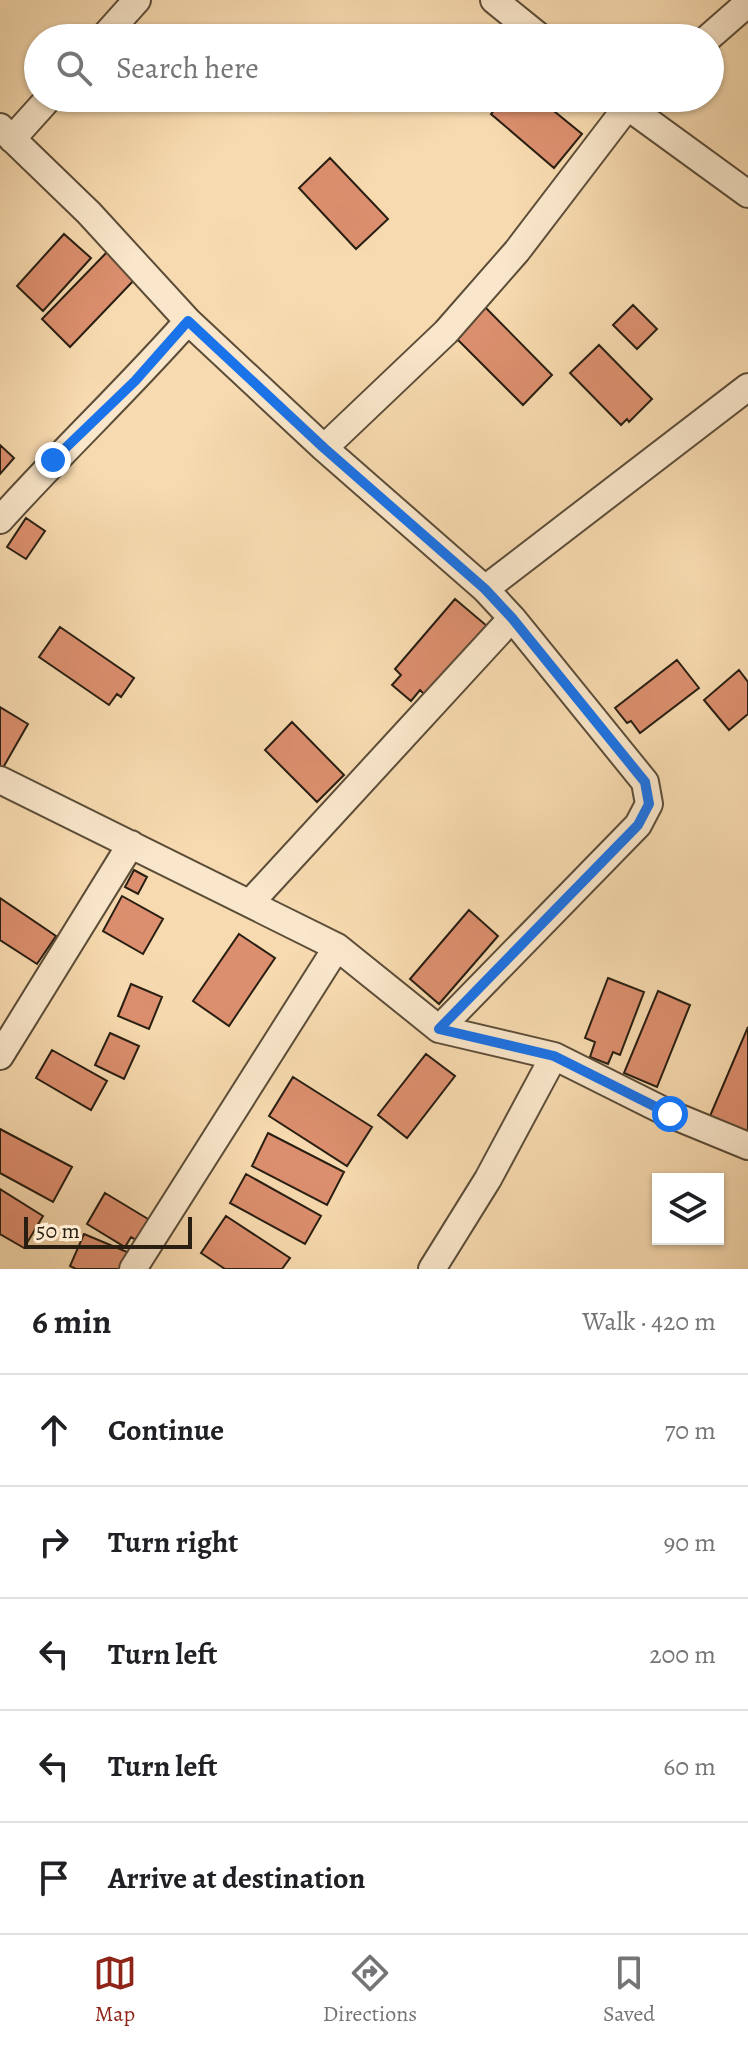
<!DOCTYPE html>
<html lang="en">
<head>
<meta charset="utf-8">
<style>
  body { margin:0; font-family:Alegreya,serif; background:#f2f2f2; color:#202124 }
  .controls { position:absolute; right:24px; bottom:24px; display:grid; overflow:hidden; border-radius:0px; box-shadow:0 2px 6px #0004 }
  .controls button { width:72px; height:72px; display:grid; place-items:center; padding:0; border:0; border-bottom:2px solid #e0e0e0; background:#fff; color:#202124; font:40px sans-serif }
  .scale { position:absolute; left:24px; bottom:20px; width:168px; box-sizing:border-box; padding-left:8px; border:4px solid #281e12; border-top:0; font-size:22px; line-height:28px; white-space:nowrap; color:#281e12; -webkit-text-stroke:6px #fae7cb; paint-order:stroke }
  .stop { position:absolute; width:24px; height:24px; margin:-18px; border:6px solid #1a73e8; border-radius:50%; background:#fff }
  .stop.end { background:#1a73e8; border-color:#fff; box-shadow:0 2px 8px #0008 }
  .list { margin:0; padding:0; list-style:none }
  h2 { display:flex; justify-content:space-between; align-items:center; height:104px; margin:0; padding:0 32px; font-size:34px }
  h2 small { font-size:26px; font-weight:400; color:#757577 }
  .list li { display:grid; grid-template-columns:52px 1fr auto; gap:24px; align-items:center; box-sizing:border-box; height:112px; padding:0 32px; border-top:2px solid #e0e0e0 }
  .list b { display:block; font-size:30px; white-space:nowrap }
  .list em { font-size:26px; font-style:normal; color:#757577 }
  .icon { flex:none; width:44px; height:44px; fill:none; stroke:currentColor; stroke-width:2; stroke-linecap:round; stroke-linejoin:round }
  .map { position:relative; flex:none; width:748px; height:1269px; overflow:hidden }
  .search { position:absolute; background:#fff; box-shadow:0 2px 6px #0004; left:24px; right:24px; top:24px; height:88px; display:flex; align-items:center; gap:20px; box-sizing:border-box; padding:0 28px; border-radius:44px; color:#757577; font-size:30px }
  .sheet { height:664px; background:#fff }
  nav { display:flex; justify-content:space-around; align-items:center; box-sizing:border-box; height:112px; border-top:2px solid #e0e0e0; background:#fff; font-size:22px; color:#757577 }
  nav a { display:grid; justify-items:center; gap:4px }
  nav .on { color:#8f2418 }
  .map>svg:first-child { display:block }
  .building { fill:#dc8f6e; stroke:#281e12; stroke-width:2 }
  .lines { fill:none; stroke-linecap:round; stroke-linejoin:round }
  .minor-casing { stroke:#5c4d39; stroke-width:30 }
  .minor { stroke:#fae7cb; stroke-width:26 }
  .route { stroke:#1a73e8; stroke-width:10 }
</style>
</head>
<body>
<div class="map">
<svg width="748" height="1269" viewBox="0 0 748 1269">
  <rect width="100%" height="100%" fill="#f7daaf"/>
  <filter id="stains"><feTurbulence type="fractalNoise" baseFrequency=".0025" numOctaves="4"/><feColorMatrix values="0 0 0 0 .2 0 0 0 0 .09 0 0 0 0 .02 0 0 0 .5 -.17"/></filter>
  <radialGradient id="worn" r=".72"><stop offset=".6" stop-color="#630" stop-opacity="0"/><stop offset="1" stop-color="#630" stop-opacity=".3"/></radialGradient>
  <path class="building" d="M504,98H538L582,134L554,168L491,114Z
    M330,158L388,219L356,249L299,188Z
    M64,234L91,258L43,311L17,286Z
    M109,250L137,277L70,347L42,319Z
    M483,305L552,375L523,405L453,335Z
    M633,305L657,329L637,349L613,325Z
    M599,345L652,399L629,422L627,419L621,425L570,373Z
    M0,445L14,458L0,474Z
    M26,518L45,531L26,559L7,547Z
    M455,599L487,626L427,697L420,690L411,701L392,685L401,675L395,669Z
    M60,627L134,678L121,697L117,694L109,705L39,657Z
    M677,660L699,688L640,733L631,721L627,723L615,708Z
    M739,670L748,682V714L729,730L704,700Z
    M0,707L28,724L0,773Z
    M292,722L344,775L317,802L265,750Z
    M134,870L147,877L138,894L125,887Z
    M122,896L163,919L143,954L103,931Z
    M0,898L56,936L37,964L0,940Z
    M469,910L498,936L439,1004L410,979Z
    M239,934L275,958L229,1026L193,1001Z
    M608,978L644,992L620,1055L613,1052L608,1064L590,1057L595,1042L585,1038Z
    M131,984L162,997L149,1029L118,1016Z
    M658,991L690,1005L657,1087L624,1073Z
    M748,1027V1129L747,1132L710,1116Z
    M110,1033L139,1046L124,1079L95,1065Z
    M52,1050L107,1081L91,1110L36,1078Z
    M426,1054L455,1076L407,1138L378,1115Z
    M293,1077L372,1127L347,1166L269,1116Z
    M0,1129L72,1167L53,1202L0,1173Z
    M268,1133L344,1172L327,1205L252,1166Z
    M246,1174L321,1216L305,1244L230,1203Z
    M0,1189L43,1216L24,1248L0,1234Z
    M105,1193L153,1222L141,1243L131,1237L125,1247L87,1224Z
    M226,1216L290,1258L282,1269H225L201,1253Z
    M84,1234L132,1254L125,1269H76L70,1266Z"/>
  <g class="lines">
    <defs>
      <path id="minor" d="M494,0L541,38
        M103,38L137,0
        M708,38L748,3
        M616,98L748,194
        M0,127L89,213L188,321L324,448L485,589L512,618L645,782L649,804L638,825L439,1029
        M12,139L49,98
        M324,448L446,332L517,251L627,107L638,98
        M0,520C61,452 128,389 188,321
        M485,589L748,387
        M0,780L337,947L439,1029L554,1056L670,1114L748,1146
        M250,903L512,618
        M0,1056L131,844
        M133,1269L337,947
        M432,1269L488,1179L554,1056"/>
    </defs>
    <use href="#minor" class="minor-casing"/>
    <use href="#minor" class="minor"/>
  </g>
  <g class="lines">
    <path class="route" d="M53,460L135,381L188,321L324,448L485,589L512,618L645,782L649,804L638,825L439,1029L554,1056L670,1114"/>
  </g>
  <rect width="100%" height="100%" filter="url(#stains)"/>
  <rect width="100%" height="100%" fill="url(#worn)"/>
</svg>
<div class="controls">
<button><svg class="icon" aria-label="layers" viewBox="0 0 24 24"><path d="M12 4l9 5-9 5-9-5zM3 14l9 5 9-5"/></svg></button>
</div>
<div class="scale">50 m</div>
<div class="stop" style="left:670px;top:1114px"></div>
<div class="stop end" style="left:53px;top:460px"></div>
<div class="search"><svg class="icon" aria-label="search" viewBox="0 0 24 24"><circle cx="10" cy="10" r="6"/><path d="M15 15l6 6"/></svg>Search here</div>
</div>
<section class="sheet">
<h2>6 min<small>Walk · 420 m</small></h2>
<ul class="list">
<li><svg class="icon" aria-label="ahead" viewBox="0 0 24 24"><path d="M12 20V5M6 11l6-6 6 6"/></svg><div><b>Continue</b></div><em>70 m</em></li>
<li><svg class="icon" aria-label="right" viewBox="0 0 24 24"><path d="M7 20v-9h11M14 6l5 5-5 5"/></svg><div><b>Turn right</b></div><em>90 m</em></li>
<li><svg class="icon" aria-label="left" viewBox="0 0 24 24"><path d="M17 20v-9H6M10 6l-5 5 5 5"/></svg><div><b>Turn left</b></div><em>200 m</em></li>
<li><svg class="icon" aria-label="left" viewBox="0 0 24 24"><path d="M17 20v-9H6M10 6l-5 5 5 5"/></svg><div><b>Turn left</b></div><em>60 m</em></li>
<li><svg class="icon" aria-label="arrive" viewBox="0 0 24 24"><path d="M6 21V4h12l-3 4 3 4H6"/></svg><div><b>Arrive at destination</b></div></li>
</ul>
</section>
<nav>
<a class="on"><svg class="icon" aria-label="map" viewBox="0 0 24 24"><path d="M3 6l6-2 6 2 6-2v14l-6 2-6-2-6 2zM9 4v14M15 6v14"/></svg>Map</a>
<a><svg class="icon" aria-label="directions" viewBox="0 0 24 24"><path d="M12 3l9 9-9 9-9-9zM9 14v-3h6M13 9l2 2-2 2"/></svg>Directions</a>
<a><svg class="icon" aria-label="saved" viewBox="0 0 24 24"><path d="M7 4h10v16l-5-4-5 4z"/></svg>Saved</a>
</nav>
</body>
</html>
